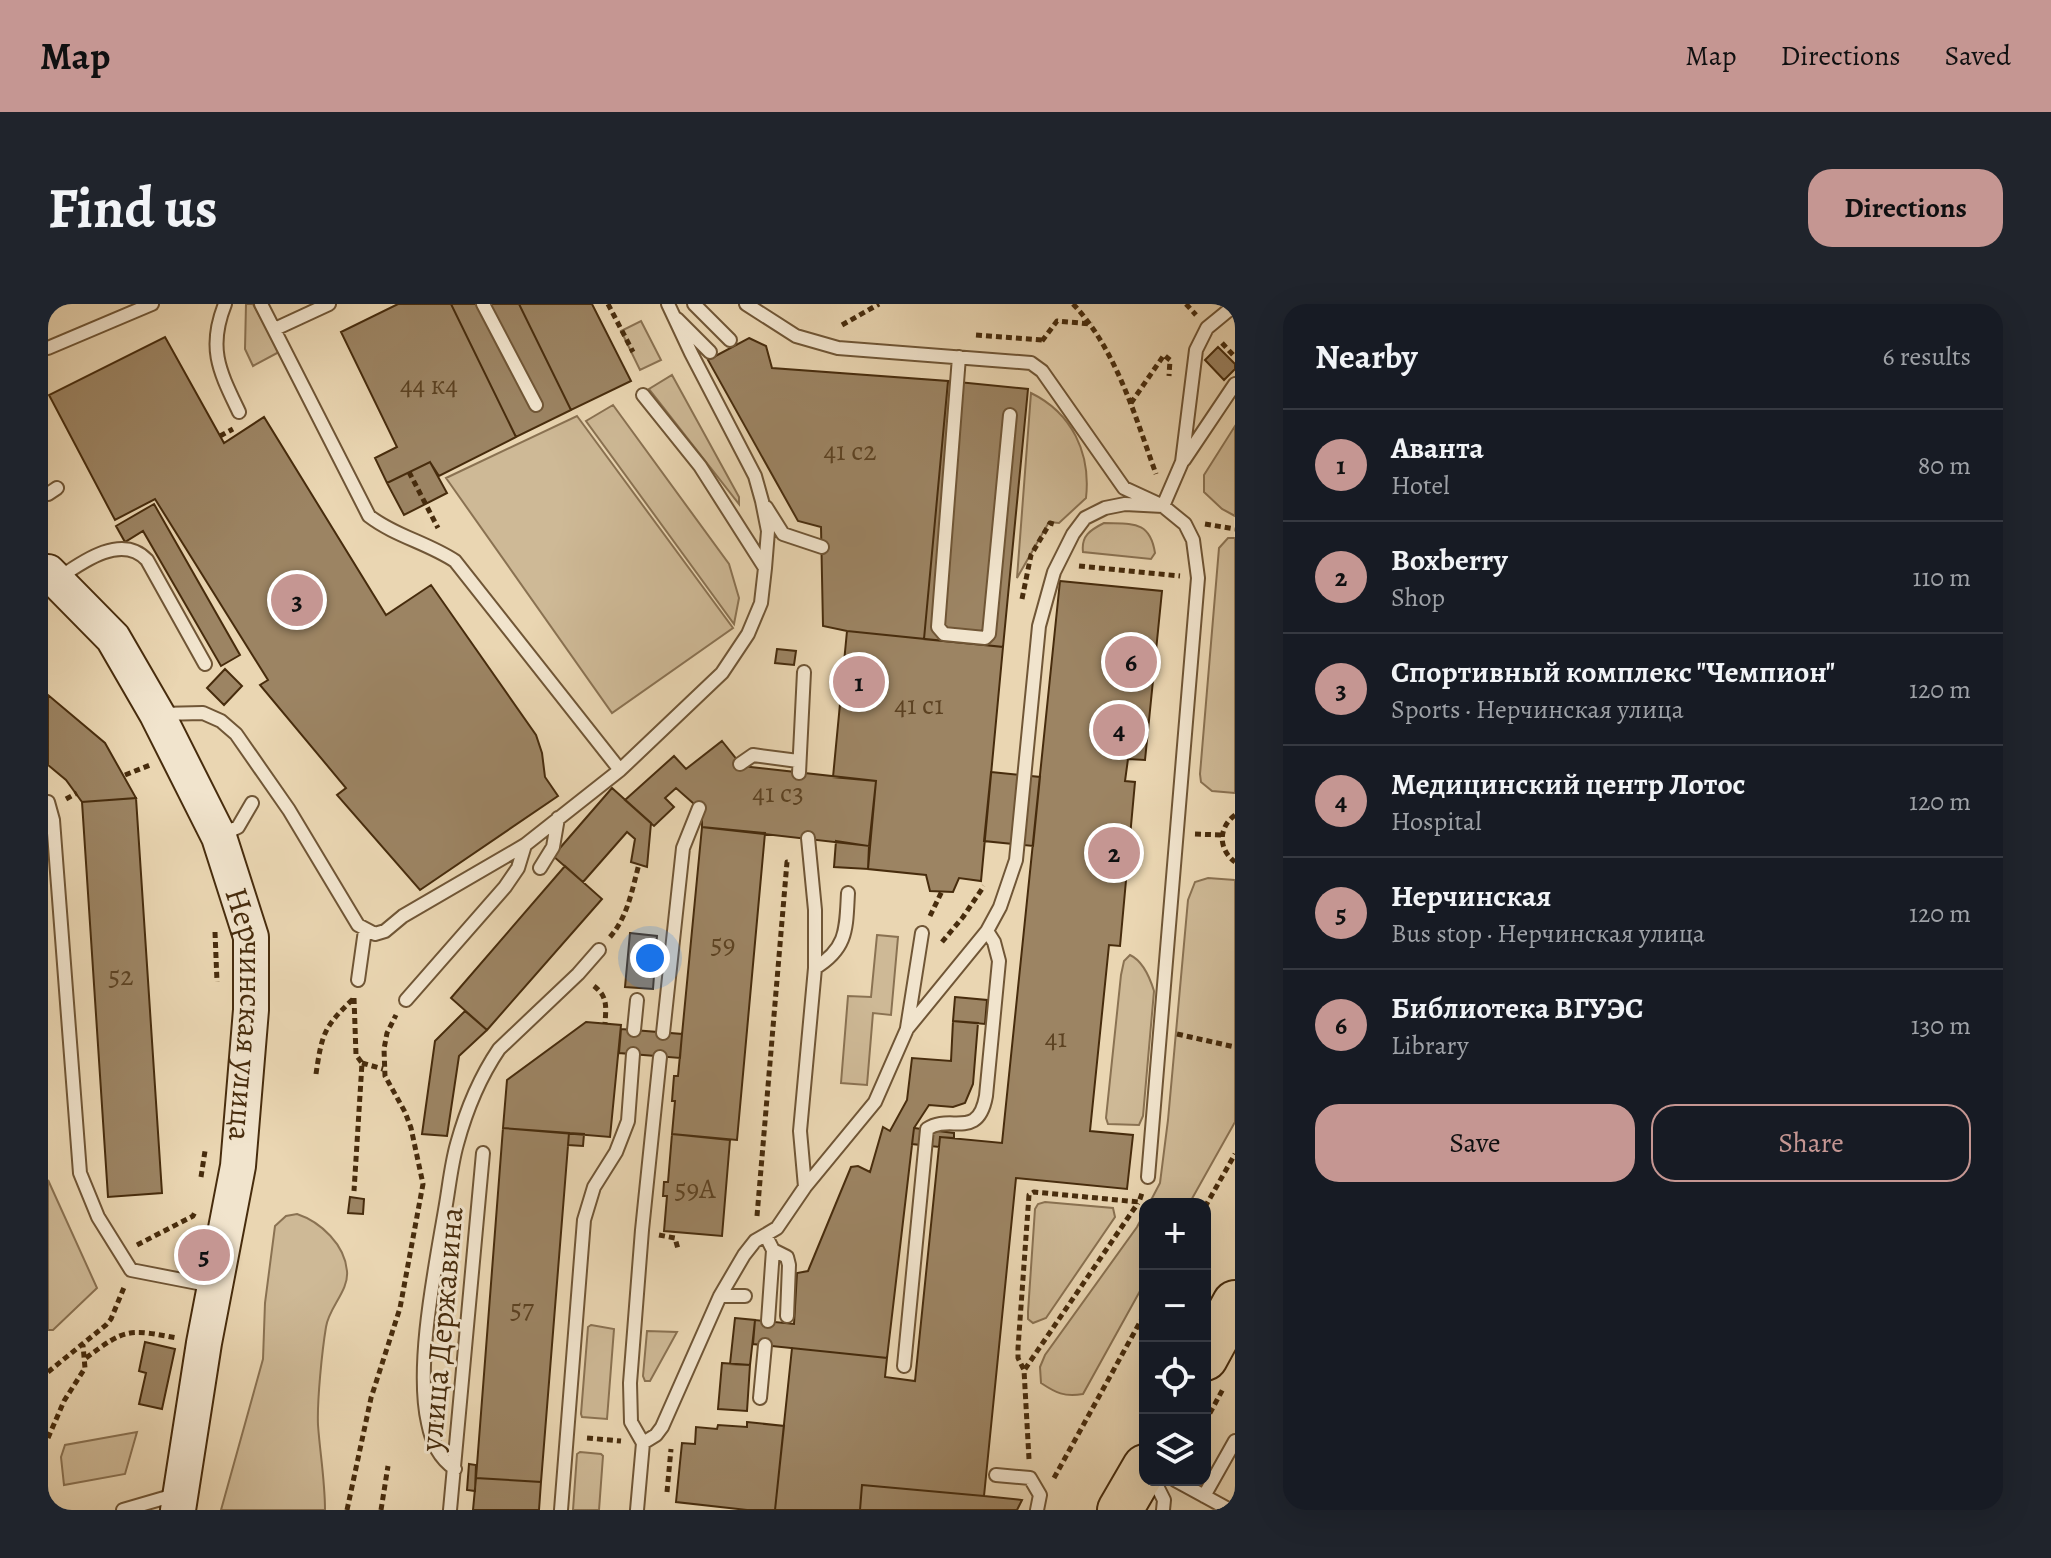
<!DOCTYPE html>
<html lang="en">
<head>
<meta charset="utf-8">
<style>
  body { margin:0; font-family:Alegreya,serif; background:#20242c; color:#f1f3f6 }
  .controls { position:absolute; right:24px; bottom:24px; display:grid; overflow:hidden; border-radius:16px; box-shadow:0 8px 32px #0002 }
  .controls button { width:72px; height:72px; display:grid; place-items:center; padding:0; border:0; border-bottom:2px solid #363941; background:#171b24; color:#f1f3f6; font:40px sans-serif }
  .you { position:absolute; left:602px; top:654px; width:28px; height:28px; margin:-20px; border:6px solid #fff; border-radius:50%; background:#1a73e8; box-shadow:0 0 0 12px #1a73e833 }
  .badge { display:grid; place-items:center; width:52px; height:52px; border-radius:50%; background:#c59692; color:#111; font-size:26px; font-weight:700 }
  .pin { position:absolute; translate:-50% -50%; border:4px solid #fff; box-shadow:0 2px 8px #0006 }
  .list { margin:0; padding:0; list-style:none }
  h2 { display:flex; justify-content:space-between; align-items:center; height:104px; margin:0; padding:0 32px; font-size:34px }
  h2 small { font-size:26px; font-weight:400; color:#9ea1a6 }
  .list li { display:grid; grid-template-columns:52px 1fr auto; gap:24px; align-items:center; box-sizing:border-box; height:112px; padding:0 32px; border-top:2px solid #363941 }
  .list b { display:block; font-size:30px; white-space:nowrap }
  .list p { margin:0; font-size:26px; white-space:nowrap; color:#9ea1a6 }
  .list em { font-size:26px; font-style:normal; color:#9ea1a6 }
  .actions { display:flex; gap:16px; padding:24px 32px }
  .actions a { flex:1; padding:18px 0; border:2px solid #c59692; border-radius:24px; text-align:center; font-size:28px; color:#c59692 }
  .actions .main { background:#c59692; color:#111 }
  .icon { flex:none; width:44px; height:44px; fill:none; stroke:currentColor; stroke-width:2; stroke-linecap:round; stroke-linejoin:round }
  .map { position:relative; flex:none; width:1187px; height:1206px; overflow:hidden; border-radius:24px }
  header { display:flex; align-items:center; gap:48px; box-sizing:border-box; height:112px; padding:0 40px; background:#c59692; color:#111 }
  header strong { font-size:38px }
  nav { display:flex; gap:44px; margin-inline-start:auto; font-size:28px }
  .intro { display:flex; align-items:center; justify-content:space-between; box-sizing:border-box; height:192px; padding:0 48px }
  h1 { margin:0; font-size:56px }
  .button { padding:20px 36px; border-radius:24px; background:#c59692; color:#111; font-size:28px; font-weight:700 }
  main { display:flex; gap:48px; padding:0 48px }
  aside { flex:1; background:#171b24; border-radius:24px; box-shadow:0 8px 32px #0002 }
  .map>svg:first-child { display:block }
  .green { fill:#ceb996; stroke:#8a7252; stroke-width:2 }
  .building { fill:#9c8463; stroke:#472c0d; stroke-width:2 }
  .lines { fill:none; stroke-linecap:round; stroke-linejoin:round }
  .lane-casing { stroke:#705636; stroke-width:16 }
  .secondary-casing { stroke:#472c0d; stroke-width:38 }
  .highway-casing { stroke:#472c0d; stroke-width:48 }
  .path { stroke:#472c0d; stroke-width:5; stroke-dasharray:6 4; stroke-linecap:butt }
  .lane { stroke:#f1e4cd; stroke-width:12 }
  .secondary { stroke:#f1e4cd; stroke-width:34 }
  .highway { stroke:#ead6b2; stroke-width:44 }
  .labels { text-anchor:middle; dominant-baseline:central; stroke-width:6; stroke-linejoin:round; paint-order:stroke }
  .number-label { font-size:28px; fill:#5c4222 }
  .street-label { font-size:32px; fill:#472c0d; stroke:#f1e4cd }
</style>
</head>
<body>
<header>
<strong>Map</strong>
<nav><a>Map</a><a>Directions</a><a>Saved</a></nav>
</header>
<div class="intro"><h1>Find us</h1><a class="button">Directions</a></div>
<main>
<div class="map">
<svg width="1187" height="1206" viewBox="0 0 1187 1206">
  <rect width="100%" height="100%" fill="#ead6b2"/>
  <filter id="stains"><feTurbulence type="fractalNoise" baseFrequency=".0025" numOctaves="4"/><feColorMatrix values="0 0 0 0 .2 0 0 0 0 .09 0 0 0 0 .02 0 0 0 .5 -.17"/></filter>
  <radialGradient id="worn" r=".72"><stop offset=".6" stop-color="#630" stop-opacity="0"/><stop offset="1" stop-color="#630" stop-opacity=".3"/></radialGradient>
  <path class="green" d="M198,0H205L231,48L205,62L197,45Z
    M593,17L613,56L592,66L573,27Z
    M624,71L691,193V200L601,85Z
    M983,89C1024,109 1043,149 1038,194L1011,219L1001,218L969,274Z
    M565,101L681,260L691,294L686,320L538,117Z
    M529,112L685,324L564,409L398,174Z
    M1187,122V212L1174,205L1156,188V171Z
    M1056,219C1084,220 1102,216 1107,249L1103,255L1035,248C1033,232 1042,226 1056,219Z
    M1180,234H1187V489L1164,487L1153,478L1152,470L1171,244Z
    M1160,574L1187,576V818L1141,900H1101L1112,879L1120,816L1140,596L1147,578Z
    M829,631L850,633L843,711L825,709L819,781L793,779L800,692L823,693Z
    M1082,651C1095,657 1102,674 1106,687L1095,812L1091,821L1060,820L1058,814L1073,671L1076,657Z
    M0,876L49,984L5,1026H0Z
    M997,898L1065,904L1067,913L998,1014L985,1019L980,1015V1008L987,905L990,900Z
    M1097,908V978L1035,1090C1016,1093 1008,1089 993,1079L992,1063L997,1051L1089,923Z
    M249,910C273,918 297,941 299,967C301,987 281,1003 278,1023C274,1047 269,1097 270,1121C272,1149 277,1177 277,1206H173L215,1055L217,999L227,922L238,912Z
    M543,1021L566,1025L559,1115L534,1113L533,1110L540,1023Z
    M599,1027L629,1028L602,1077H597L595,1072Z
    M89,1128L77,1170L16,1181L13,1153L17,1141Z
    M532,1148L553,1150L555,1152L551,1206H525L529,1150Z"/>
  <path class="building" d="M350,0H403L468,133L391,172L382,158L339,179L327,154L349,143L293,28Z
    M403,0H471L523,106L468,133Z
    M471,0H544L583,77L523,106Z
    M117,33L176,139L216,113L338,311L383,281L488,431L494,449L497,473L510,492L372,586L289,491L298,484L212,381L220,376L107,195L67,216L1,91Z
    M701,34L718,42L724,64L900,77L876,335L799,327L775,322L773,223L750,217L660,56Z
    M1170,43L1187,60V65L1176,76L1157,56Z
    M900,77L980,85L955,343L876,335Z
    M382,158L399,189L356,211L339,179Z
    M106,200L192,351L173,362L95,227L77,238L68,222Z
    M1012,277L1114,287L1097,456L1080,455L1077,477L1087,478L1072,642L1061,641L1042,827L1085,831L1079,885L968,874L936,1192L814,1181L812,1206H727L744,1044L839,1054L837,1073L867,1077L892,833L954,839Z
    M799,327L955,343L933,577L911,574L905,588L882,587L878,571L820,565L828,477L785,473Z
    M729,345L748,347L746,361L727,359Z
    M177,365L194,382L176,401L159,384Z
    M0,391L57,439L88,494L34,498L18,476L0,461Z
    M674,437L694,462L828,477L821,542L654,523V507L628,484L617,494L626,503L606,522L577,496L626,452L638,465Z
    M943,468L992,473L985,542L936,537Z
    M564,484L603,519L599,563L583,558L587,535L579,528L535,578L505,552Z
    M88,494L114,889L60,893L34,498Z
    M654,523L717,529L689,836L624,830L627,797H624L625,784L626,772H630Z
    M788,537L821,542L820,565L786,563Z
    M517,562L554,595L439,726L403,694Z
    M582,629L609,632L605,685L577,683Z
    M907,693L939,696L937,720L905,717Z
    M417,707L439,726L411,752L399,832L374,830L387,737Z
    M905,717L930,719L925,780L917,799L905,803L881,801L866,824L839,1054L705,1040L707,1016L746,1020L749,969L760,967L803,863L810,862L822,868L835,823L842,827L859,796L864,754L903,757Z
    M538,718L573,721L562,833L455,824L459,776Z
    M573,725L634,730L632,754L571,749Z
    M455,824L521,829L493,1178L428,1174Z
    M866,824L906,829V834L892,833L891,843L864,840Z
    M521,829L536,830L535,842L520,841Z
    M624,830L682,836L674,932L616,927L619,892H615L616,878H620Z
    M302,893L316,895L315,910L300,909Z
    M687,1014L707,1016L702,1061L682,1060Z
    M97,1038L127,1045L114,1105L91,1100L98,1069L91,1067Z
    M674,1059L702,1061L699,1107L670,1105Z
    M699,1118L736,1122L727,1206H699L628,1198L634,1139L647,1140L648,1123L669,1125L670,1121L699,1123Z
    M421,1160L428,1161L427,1187L419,1186Z
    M428,1174L493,1178L491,1206H425Z
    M814,1181L936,1192L974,1196L969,1206H812Z"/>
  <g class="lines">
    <defs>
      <path id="lane" d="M177,0C159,45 172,68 191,108
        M213,0L321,212C347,232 380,239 407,257L572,466
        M435,0L488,101
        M646,0L682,36
        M698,0L748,32L790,44L983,59L994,67L1076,184L1115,202L1134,158L1148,46L1159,24L1187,1
        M629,15L662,48
        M227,25L281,0
        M0,44L104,0
        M911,53L890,323L896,330L937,334L941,330L962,111
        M595,91L652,162L717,264
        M1136,156L1187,80
        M0,190L9,184
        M718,203L735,230L774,243
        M11,274C34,258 74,229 99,256L157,360
        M112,410L155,409L173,417L188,430L241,506L310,621L327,630L337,627L355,612L477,541L572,466L674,369L700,330L713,299L717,264L720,227L714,197L707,172L643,49L620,0
        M692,460L705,451L750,457
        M751,469L756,368
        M0,498L5,516L32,869L50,913L83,966L165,982
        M173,531L190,523L204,499
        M492,564L505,543L510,514
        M767,664C800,644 798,624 800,589
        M310,676L317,626
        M358,696L457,583L470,564L477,541
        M859,724L874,629
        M586,726L589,696
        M615,729L635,544L651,504
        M757,883L752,827L767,664V606L760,534
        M718,932L725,946L720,1017
        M725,946L739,953L741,961L739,1012
        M672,992H697
        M856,1062L879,825C902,809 930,837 938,792L951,657L946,638L939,627
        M712,1094L717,1041
        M595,1139L583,1118L582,1079L594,926L612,753
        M407,1165C391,1154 384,1139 380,1119C367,1062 387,965 397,906C401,884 403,861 409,840C418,807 432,773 451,745L530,670L551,646
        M948,1171L982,1174L992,1191L989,1206
        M1106,1176L1116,1196L1115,1206
        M1127,1176L1182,1206
        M1156,1192L1187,1137
        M75,1206L130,1190
        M402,1206L435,849
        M513,1206L536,916L546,883L568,848L580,817L585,750
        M589,1206L595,1139L608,1131L614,1123L672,992L696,951L707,937L729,924L757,883L827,798L859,725L939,627L952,603L968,556L991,322L1006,268L1025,230L1037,214L1057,204L1077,200L1115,202L1137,220L1145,236L1150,274L1100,873"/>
      <g id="secondary">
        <path id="s1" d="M0,268L65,334L109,410L171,533L203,633V706L190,862L156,1039L130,1206"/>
      </g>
      <path id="highway" d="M1157,1054L1187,999
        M1072,1206L1097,1163"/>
    </defs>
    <use href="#lane" class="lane-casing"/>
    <use href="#secondary" class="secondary-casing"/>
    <use href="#highway" class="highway-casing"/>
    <path class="path" d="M560,0L585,48
      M1025,0C1068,45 1087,112 1108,170
      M1138,0L1148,11
      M794,21L831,0
      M928,31L994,36
      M994,37L1009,17L1044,20
      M1174,39L1187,53
      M1083,99L1116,51L1122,56L1121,72
      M172,132L185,125
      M361,168L390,224
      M1157,220L1187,225
      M1031,262L1132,272
      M974,295L983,251L1002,219L1009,221
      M77,471L102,461
      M18,495L29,489
      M1187,511C1170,524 1170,545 1187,558
      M1147,530L1173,531
      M882,612L894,587
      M167,628L169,678
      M562,633C580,612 584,586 591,560
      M894,638L915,613L936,582
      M546,682C560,693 558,702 557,720
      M306,694L308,751L314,759L306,887
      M1129,730L1187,743
      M314,759L335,765
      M268,770C274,729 276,723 305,695
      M153,873L157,847
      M1157,903L1187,850
      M709,912L739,558H741
      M611,931L627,934L630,945
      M89,941L145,912L148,906
      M38,1054C78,1024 80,1025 129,1034
      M977,1065L1090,899
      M0,1068L58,1021L63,1015L77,981
      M1157,1118L1175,1085
      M0,1134L16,1097L37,1064L35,1041
      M539,1134L573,1137
      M981,1155L976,1066L970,1054V1044L981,891L986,888L1091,898L1094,889
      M1006,1174L1097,1009
      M619,1188L623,1145
      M299,1206L323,1094L352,1004L375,880L363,824L357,808L337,772L336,745L339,729L348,711
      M333,1206L340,1162"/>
    <use href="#lane" class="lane"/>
    <use href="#secondary" class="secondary"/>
    <use href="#highway" class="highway"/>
  </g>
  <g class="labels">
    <g class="number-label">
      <text x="381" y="81">44 к4</text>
      <text x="802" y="147">41 с2</text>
      <text x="871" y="401">41 с1</text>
      <text x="730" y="489">41 с3</text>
      <text x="675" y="640">59</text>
      <text x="73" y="672">52</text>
      <text x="1008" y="734">41</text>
      <text x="647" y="885">59А</text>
      <text x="474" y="1005">57</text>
    </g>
    <g class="street-label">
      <text stroke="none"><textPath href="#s1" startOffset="500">Нерчинская улица</textPath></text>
      <text transform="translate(393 1025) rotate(-85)">улица Державина</text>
    </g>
  </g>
  <rect width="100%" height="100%" filter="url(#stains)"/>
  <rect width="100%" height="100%" fill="url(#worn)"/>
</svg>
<div class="controls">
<button>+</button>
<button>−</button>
<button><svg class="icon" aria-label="locate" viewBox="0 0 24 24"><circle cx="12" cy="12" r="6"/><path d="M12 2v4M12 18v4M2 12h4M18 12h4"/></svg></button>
<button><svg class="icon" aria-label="layers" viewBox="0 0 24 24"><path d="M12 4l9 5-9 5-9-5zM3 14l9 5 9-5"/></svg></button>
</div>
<div class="you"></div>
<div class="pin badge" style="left:811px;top:378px">1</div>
<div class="pin badge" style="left:1066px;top:549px">2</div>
<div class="pin badge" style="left:249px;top:296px">3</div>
<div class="pin badge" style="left:1071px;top:426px">4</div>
<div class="pin badge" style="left:156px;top:951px">5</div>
<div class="pin badge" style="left:1083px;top:358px">6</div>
</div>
<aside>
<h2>Nearby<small>6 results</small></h2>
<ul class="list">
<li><span class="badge">1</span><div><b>Аванта</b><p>Hotel</p></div><em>80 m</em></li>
<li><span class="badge">2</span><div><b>Boxberry</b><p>Shop</p></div><em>110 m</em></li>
<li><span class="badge">3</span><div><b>Спортивный комплекс &quot;Чемпион&quot;</b><p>Sports · Нерчинская улица</p></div><em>120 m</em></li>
<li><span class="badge">4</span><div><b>Медицинский центр Лотос</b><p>Hospital</p></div><em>120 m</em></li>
<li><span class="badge">5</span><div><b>Нерчинская</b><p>Bus stop · Нерчинская улица</p></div><em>120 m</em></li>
<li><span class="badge">6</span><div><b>Библиотека ВГУЭС</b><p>Library</p></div><em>130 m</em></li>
</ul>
<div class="actions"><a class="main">Save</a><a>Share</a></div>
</aside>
</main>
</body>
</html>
